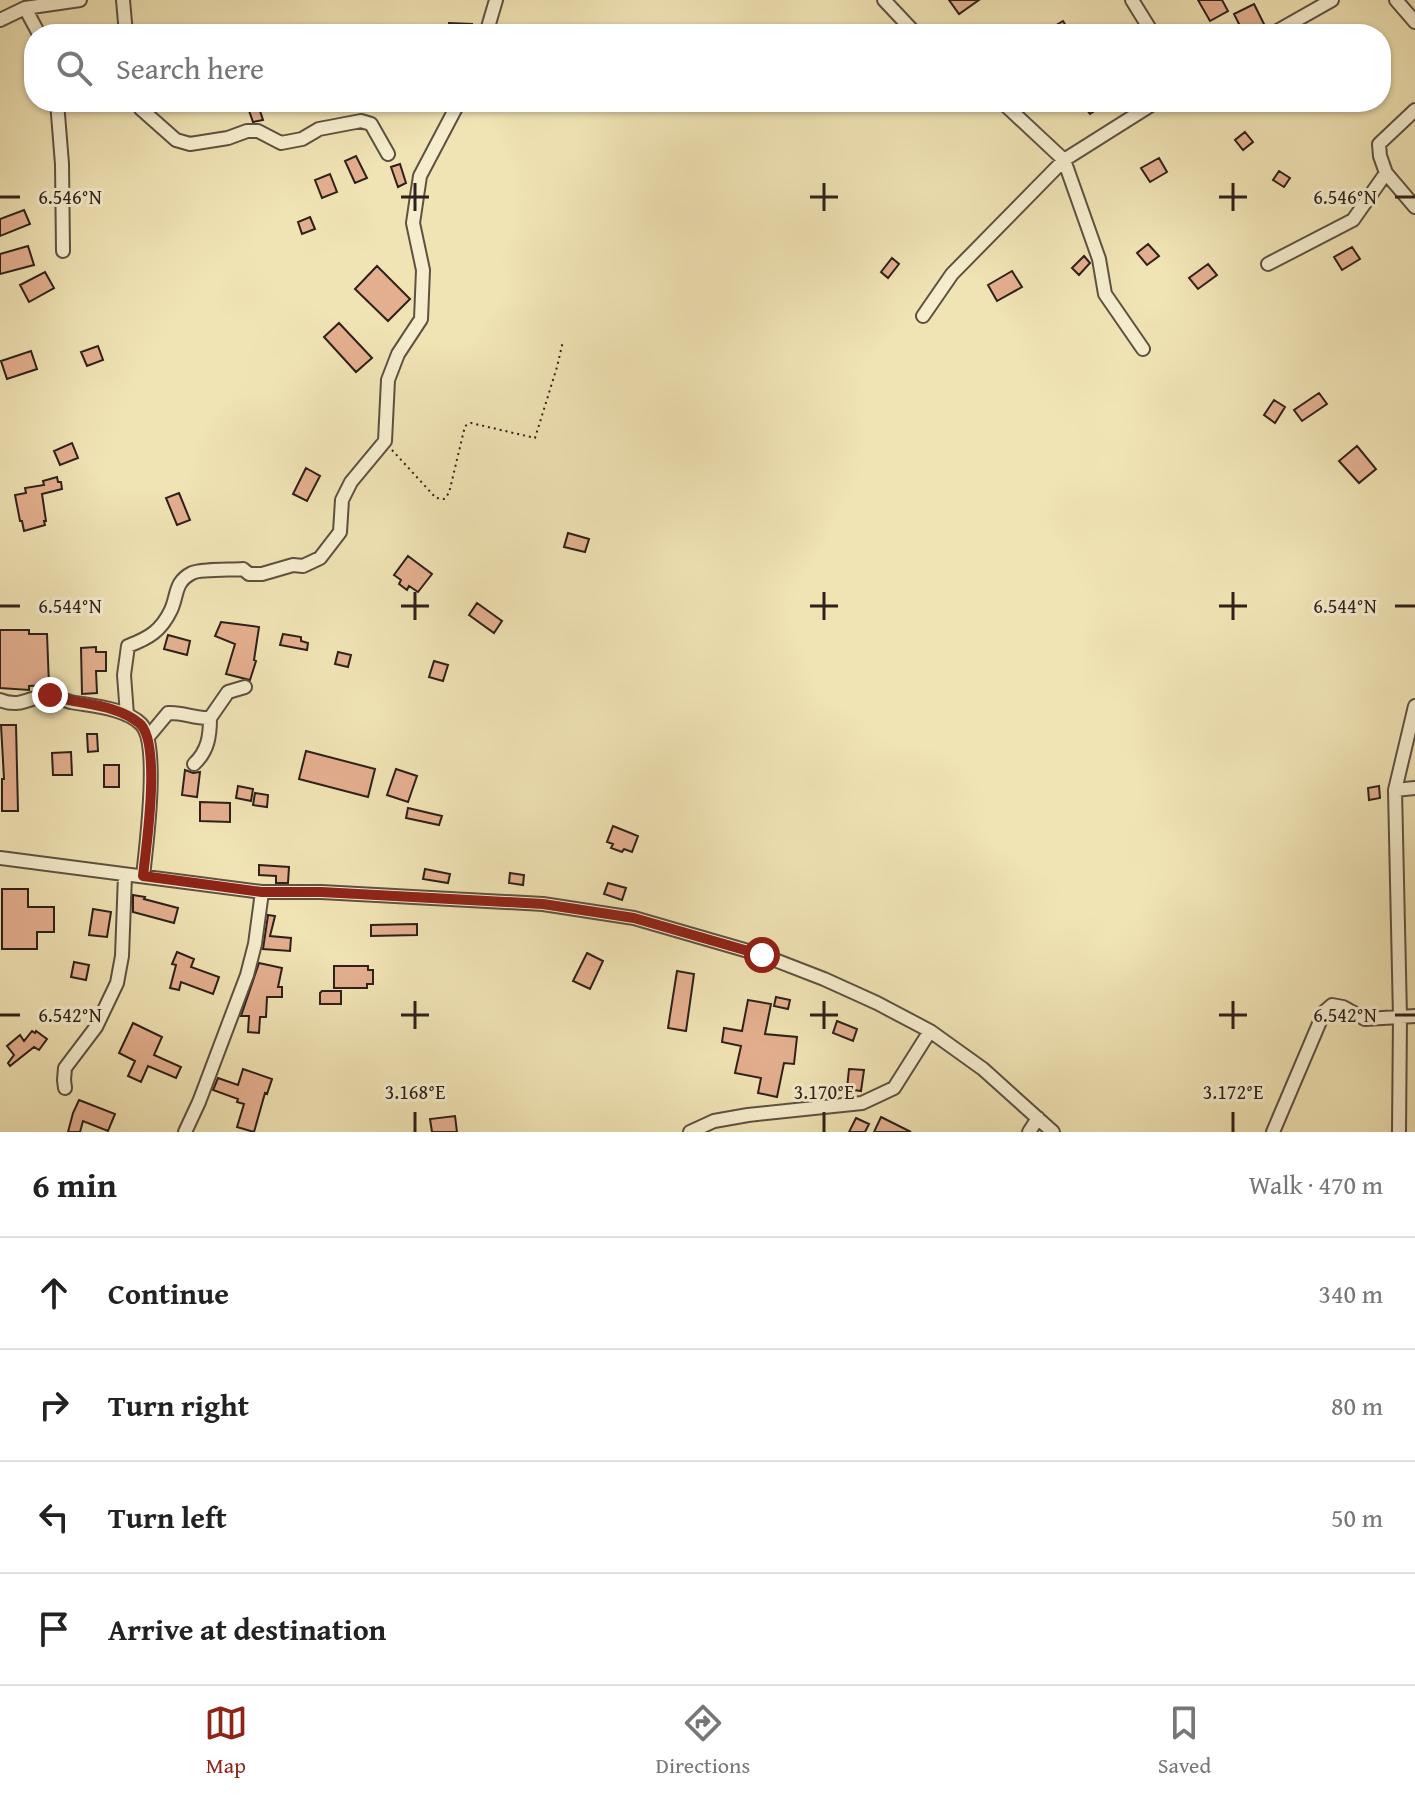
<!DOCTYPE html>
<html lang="en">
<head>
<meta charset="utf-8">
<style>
  body { margin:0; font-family:"Gentium Book Plus",serif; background:#f2f2f2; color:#222 }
  .stop { position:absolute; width:24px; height:24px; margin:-18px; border:6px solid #8f2418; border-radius:50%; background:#fff }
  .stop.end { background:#8f2418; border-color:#fff; box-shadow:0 2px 8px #0008 }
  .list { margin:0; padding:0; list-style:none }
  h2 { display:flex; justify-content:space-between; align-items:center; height:104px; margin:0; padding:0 32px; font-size:34px }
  h2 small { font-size:26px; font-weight:400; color:#767676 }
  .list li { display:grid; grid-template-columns:52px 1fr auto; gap:24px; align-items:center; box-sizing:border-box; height:112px; padding:0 32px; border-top:2px solid #e0e0e0 }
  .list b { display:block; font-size:30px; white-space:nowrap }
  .list em { font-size:26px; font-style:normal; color:#767676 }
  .icon { flex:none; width:44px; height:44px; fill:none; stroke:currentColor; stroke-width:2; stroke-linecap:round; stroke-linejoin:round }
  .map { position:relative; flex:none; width:1415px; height:1132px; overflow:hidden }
  .search { position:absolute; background:#fff; box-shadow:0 2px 6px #0004; left:24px; right:24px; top:24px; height:88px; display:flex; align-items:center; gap:20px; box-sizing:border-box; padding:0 28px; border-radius:32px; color:#767676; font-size:30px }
  .sheet { height:552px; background:#fff }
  nav { display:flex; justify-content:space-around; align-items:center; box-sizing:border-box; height:112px; border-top:2px solid #e0e0e0; background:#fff; font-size:22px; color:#767676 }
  nav a { display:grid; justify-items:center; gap:4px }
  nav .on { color:#8f2418 }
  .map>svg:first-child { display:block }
  .building { fill:#e4af8f; stroke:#2e201a; stroke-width:2 }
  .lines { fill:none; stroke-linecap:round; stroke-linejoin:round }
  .minor-casing { stroke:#5e5140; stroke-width:16 }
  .path { stroke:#2e201a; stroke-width:2; stroke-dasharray:2 4; stroke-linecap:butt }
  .minor { stroke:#f5edce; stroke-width:12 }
  .route { stroke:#8f2418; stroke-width:10 }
  .ticks { fill:none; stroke:#2e201a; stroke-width:3 }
  .ticks-label { font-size:20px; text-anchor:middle; fill:#2e201a; stroke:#f5edce; stroke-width:6; stroke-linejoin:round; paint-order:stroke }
</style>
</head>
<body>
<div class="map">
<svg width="1415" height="1132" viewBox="0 0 1415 1132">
  <rect width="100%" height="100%" fill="#f0e3b4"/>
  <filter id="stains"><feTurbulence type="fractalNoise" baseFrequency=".0025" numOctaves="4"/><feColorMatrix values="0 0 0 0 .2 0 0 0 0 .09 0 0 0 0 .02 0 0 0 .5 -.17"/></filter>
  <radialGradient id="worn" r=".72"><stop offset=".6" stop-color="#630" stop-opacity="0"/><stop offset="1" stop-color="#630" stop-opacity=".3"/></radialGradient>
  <path class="building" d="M949,0H979L959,14Z
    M1198,0H1222L1228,11L1210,21Z
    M1254,4L1265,26L1248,34H1244L1234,14Z
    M1063,21L1071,34H1041Z
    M449,23L472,24L471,34H449Z
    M246,102H257L263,120L253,122Z
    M1081,102H1108L1090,114Z
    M1245,132L1253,142L1243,150L1235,140Z
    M356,156L367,178L355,183L345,161Z
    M1159,158L1167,172L1150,182L1141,168Z
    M400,164L406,183L398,187L391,167Z
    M1279,171L1290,178L1284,187L1273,180Z
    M330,174L337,192L322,198L315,180Z
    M24,210L30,224L0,236V219Z
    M310,217L315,229L302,234L298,222Z
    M1148,244L1159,256L1147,265L1137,253Z
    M28,246L34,265L0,274V254Z
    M1352,247L1360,259L1342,270L1334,257Z
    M1084,256L1090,263L1079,275L1072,268Z
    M892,258L899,264L888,278L881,272Z
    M1208,264L1217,275L1198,289L1189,278Z
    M377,266L410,299L388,321L355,289Z
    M1012,271L1022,287L997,301L988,285Z
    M45,272L54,288L29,302L20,285Z
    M339,323L372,358L356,372L324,337Z
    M98,346L103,360L87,366L81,352Z
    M31,351L37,369L7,379L1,361Z
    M1319,393L1327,404L1302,421L1294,410Z
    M1274,400L1285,407L1275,423L1264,415Z
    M72,443L78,458L60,465L54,451Z
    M1357,446L1376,469L1359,483L1339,461Z
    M306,468L320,476L307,501L293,494Z
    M57,477L58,482H61L62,489L42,494L46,521H44L45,525L24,531L22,521H20L15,495L26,493L25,488L44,485L43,481Z
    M179,493L190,520L177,525L166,498Z
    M568,533L589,539L585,552L564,547Z
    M408,556L432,574L418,592L409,586L407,590L399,584L401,580L394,575Z
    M477,603L502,621L494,633L469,615Z
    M221,622L259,627L254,660L256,661L250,680L226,674L235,644L215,636Z
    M0,630H29V634H47L49,685L29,686V690L0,688Z
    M283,634L301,637V641L308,643L307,650L280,645Z
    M168,635L190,641L187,655L164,649Z
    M96,647V652H106V671H96L97,693L82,694L81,648Z
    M338,652L351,655L348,667L335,664Z
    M434,661L448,665L443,681L429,677Z
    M1,725H16L18,811H2V779H4Z
    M87,734H97L98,751L88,752Z
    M306,751L375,769L368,797L299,779Z
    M71,752L72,775H53L52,753Z
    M104,765H119V787H104Z
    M396,769L417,776L408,802L387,795Z
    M185,770L193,773L200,772L197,797L182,795Z
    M238,786L253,789L251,801L236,798Z
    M1379,786L1380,798L1369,800L1368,788Z
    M255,793L268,795L267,807L253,805Z
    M200,802L230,803V822L200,821Z
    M408,808L442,816L439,825L406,818Z
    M613,826L638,836L632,852L624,849L622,852L611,848L613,844L607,842Z
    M259,865L289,867L288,883H276V876L259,875Z
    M425,869L450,874L448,883L423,879Z
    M510,873L524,875L523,885L509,883Z
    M608,883L626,888L622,900L604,894Z
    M2,889H28V907H54V932H37V949H2Z
    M133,895L145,897L144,899L178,908L174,923L133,912Z
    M93,909L111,912L107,937L89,935Z
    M268,915L275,916L270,936L291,938L290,951L263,949Z
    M417,924V935L371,936V925Z
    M177,952L194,959L191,967L219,977L213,994L181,982L179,990L170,988L176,965L172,964Z
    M587,953L603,961L590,989L573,981Z
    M74,962L89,965L86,980L71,977Z
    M259,963L282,968L278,987H282V997H267L266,1017H260L259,1033L248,1032L249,1016H241Z
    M334,966H368V970H373V984H367V988H334Z
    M677,971L694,974L686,1031L668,1028Z
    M322,991H341V1004H320V993Z
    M776,997L790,1000L788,1009L774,1006Z
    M748,1000L771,1004L765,1034L797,1037L794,1064L784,1063L777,1097L758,1093L761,1078L735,1073L741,1046L722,1042L724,1028L742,1031Z
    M837,1021L857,1029L853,1041L833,1033Z
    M133,1023L162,1037L154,1055L181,1067L176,1078L148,1066L141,1082L128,1076L135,1061L119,1053Z
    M32,1031L35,1033L36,1031L47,1039L39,1050L34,1047L10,1066L8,1063L14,1055L7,1046L20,1035L24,1041Z
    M243,1069L272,1079L267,1094L265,1093L254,1132L237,1127L244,1104L237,1102L238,1099L213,1090L218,1078L238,1085Z
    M849,1069L864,1070L861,1091L847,1089Z
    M79,1100L115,1114L108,1131L83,1121L80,1132H68L73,1113Z
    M455,1116L457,1132H432L430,1119Z
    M881,1117L911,1132H874Z
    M856,1118L869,1124L865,1132H849Z"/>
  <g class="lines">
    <defs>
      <path id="minor" d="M123,0L126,34
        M884,0L916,34
        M1132,0L1153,34
        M1396,0L1415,22
        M25,8L39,34
        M0,20L25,8L80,0
        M486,34L496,0
        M1272,34L1332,0
        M57,102L62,164L63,251
        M138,102L141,109L176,140L190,144L228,138L247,131H258L281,143L302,139L319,129L361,121L371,124L388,154
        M1002,102L1064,160L1156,102
        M1386,173L1380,156L1379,144L1415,110
        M1268,264L1353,220L1386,173L1415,207
        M923,316L952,274L1064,160L1099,259L1105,294L1143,349
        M0,700C24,710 34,692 53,696C59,697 65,701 71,702C92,706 125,708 141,724C160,743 146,848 143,876
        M127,715L124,675L128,646C149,638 161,631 171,610C178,595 174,582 192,573C199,569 233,570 243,569L249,574H262L293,565L303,566L320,558L340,532L342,500L351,482L385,441L388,380L398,354L421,319L423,270L413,223L420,176L459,102
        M210,718L228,692L245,687
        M148,737L168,713C183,712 195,719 210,718C210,736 208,751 194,764
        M1395,790L1415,788
        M0,858L262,892H321L543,904L634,918L762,955L824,979L877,1003L930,1031L983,1069L1053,1132
        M65,1088L64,1080L65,1068L96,1027L117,983L122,956L125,875
        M185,1132L199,1102L247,975L255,944L262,892
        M690,1132L714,1121L748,1115L862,1103L894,1088L930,1031
        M1029,1132L1038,1118
        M1273,1132L1324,1012L1332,1005L1343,1007L1365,1019L1400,1017L1395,790L1415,706
        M1399,1132L1400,1017L1415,1016"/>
    </defs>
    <use href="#minor" class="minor-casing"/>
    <path class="path" d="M392,450L436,498L444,499L449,493L465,426L471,423L535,438L557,367L563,341"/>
    <use href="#minor" class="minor"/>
  </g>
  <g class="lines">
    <path class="route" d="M50,695C78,705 115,703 139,723C162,741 146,848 143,876L262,892H321L543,904L634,918L762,955"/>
  </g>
  <path class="ticks" d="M415,183V211M824,183V211M1233,183V211M0,197H20M401,197H429M810,197H838M1219,197H1247M1395,197H1415M415,592V620M824,592V620M1233,592V620M0,606H20M401,606H429M810,606H838M1219,606H1247M1395,606H1415M415,1001V1029M824,1001V1029M1233,1001V1029M0,1015H20M401,1015H429M810,1015H838M1219,1015H1247M1395,1015H1415M415,1112V1132M824,1112V1132M1233,1112V1132"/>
  <g class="ticks-label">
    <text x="70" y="204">6.546°N</text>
    <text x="1345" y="204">6.546°N</text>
    <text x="70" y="613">6.544°N</text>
    <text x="1345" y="613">6.544°N</text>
    <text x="70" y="1022">6.542°N</text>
    <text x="1345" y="1022">6.542°N</text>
    <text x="415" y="1099">3.168°E</text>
    <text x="824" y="1099">3.170°E</text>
    <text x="1233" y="1099">3.172°E</text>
  </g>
  <rect width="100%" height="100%" filter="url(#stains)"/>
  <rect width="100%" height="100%" fill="url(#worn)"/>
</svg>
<div class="stop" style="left:762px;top:955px"></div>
<div class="stop end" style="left:50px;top:695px"></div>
<div class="search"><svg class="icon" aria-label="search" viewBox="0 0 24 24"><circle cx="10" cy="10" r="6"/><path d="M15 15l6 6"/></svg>Search here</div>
</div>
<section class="sheet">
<h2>6 min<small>Walk · 470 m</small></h2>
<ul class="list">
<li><svg class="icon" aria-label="ahead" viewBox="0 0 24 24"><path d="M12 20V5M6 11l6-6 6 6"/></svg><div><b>Continue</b></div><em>340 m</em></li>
<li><svg class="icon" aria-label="right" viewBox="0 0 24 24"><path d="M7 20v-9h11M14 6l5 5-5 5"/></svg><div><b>Turn right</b></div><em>80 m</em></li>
<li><svg class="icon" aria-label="left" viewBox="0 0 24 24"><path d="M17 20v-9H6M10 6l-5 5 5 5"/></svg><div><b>Turn left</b></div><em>50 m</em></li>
<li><svg class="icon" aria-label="arrive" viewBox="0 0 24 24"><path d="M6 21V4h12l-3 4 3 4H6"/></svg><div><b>Arrive at destination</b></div></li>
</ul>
</section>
<nav>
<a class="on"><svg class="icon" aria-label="map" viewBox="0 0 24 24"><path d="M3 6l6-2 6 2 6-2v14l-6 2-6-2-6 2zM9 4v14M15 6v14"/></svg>Map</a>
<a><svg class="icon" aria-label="directions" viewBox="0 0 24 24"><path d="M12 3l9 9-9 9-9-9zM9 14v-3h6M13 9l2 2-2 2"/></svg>Directions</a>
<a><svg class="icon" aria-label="saved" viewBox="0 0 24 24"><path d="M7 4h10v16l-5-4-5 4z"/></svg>Saved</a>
</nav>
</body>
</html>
